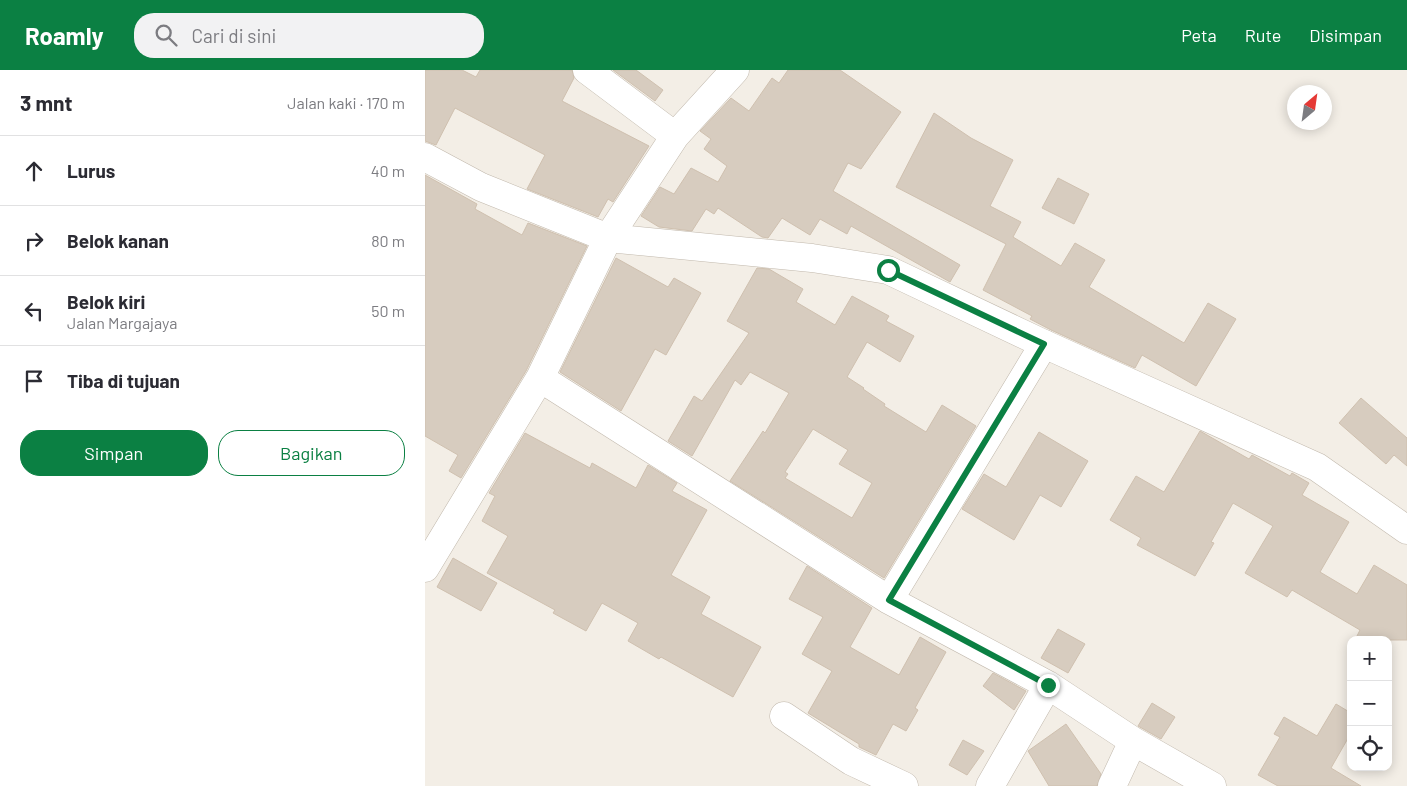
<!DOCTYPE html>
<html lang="id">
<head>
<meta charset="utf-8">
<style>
  body { margin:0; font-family:Barlow,sans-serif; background:#f2f2f3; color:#2b2b33 }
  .controls { position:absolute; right:15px; bottom:15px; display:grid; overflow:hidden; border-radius:10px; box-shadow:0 2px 12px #0003 }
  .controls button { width:45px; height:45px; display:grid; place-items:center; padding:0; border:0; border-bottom:1px solid #e1e1e2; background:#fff; color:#2b2b33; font:25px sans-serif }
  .compass { position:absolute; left:862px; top:15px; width:45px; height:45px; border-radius:50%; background:#fff; box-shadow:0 2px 12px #0003; rotate:29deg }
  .stop { position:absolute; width:15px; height:15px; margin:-11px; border:4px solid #0b8043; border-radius:50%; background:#fff }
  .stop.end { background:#0b8043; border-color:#fff; box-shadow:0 1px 5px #0008 }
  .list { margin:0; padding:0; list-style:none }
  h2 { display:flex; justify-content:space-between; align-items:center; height:65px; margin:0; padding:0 20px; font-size:21px }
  h2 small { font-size:16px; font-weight:400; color:#7c7c81 }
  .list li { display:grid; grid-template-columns:32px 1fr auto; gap:15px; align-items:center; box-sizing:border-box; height:70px; padding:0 20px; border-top:1px solid #e1e1e2 }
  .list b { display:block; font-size:19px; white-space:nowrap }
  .list p { margin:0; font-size:16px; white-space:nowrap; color:#7c7c81 }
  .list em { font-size:16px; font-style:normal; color:#7c7c81 }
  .actions { display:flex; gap:10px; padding:15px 20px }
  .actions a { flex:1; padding:11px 0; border:1px solid #0b8043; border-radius:20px; text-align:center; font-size:18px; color:#0b8043 }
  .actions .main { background:#0b8043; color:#fff }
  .icon { flex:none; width:28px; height:28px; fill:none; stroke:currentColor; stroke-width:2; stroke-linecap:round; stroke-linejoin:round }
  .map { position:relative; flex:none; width:982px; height:716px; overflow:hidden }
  header { display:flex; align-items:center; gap:30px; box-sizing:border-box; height:70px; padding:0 25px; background:#0b8043; color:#fff }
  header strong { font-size:24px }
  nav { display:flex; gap:28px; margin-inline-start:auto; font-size:18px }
  .search { width:350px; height:45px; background:#f2f2f3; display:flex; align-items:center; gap:12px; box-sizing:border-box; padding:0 18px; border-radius:20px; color:#7c7c81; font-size:19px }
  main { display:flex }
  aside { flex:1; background:#fff }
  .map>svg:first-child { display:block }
  .building { fill:#d7ccbf; stroke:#cfc0af; fill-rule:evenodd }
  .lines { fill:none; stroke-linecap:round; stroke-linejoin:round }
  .minor-casing { stroke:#c1b8ac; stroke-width:29 }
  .tertiary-casing { stroke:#c1b8ac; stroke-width:29 }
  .minor { stroke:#fff; stroke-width:28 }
  .tertiary { stroke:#fff; stroke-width:28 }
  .route { stroke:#0b8043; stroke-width:6 }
</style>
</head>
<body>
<header>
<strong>Roamly</strong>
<div class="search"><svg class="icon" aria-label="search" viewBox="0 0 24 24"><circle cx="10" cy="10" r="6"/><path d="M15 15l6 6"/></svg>Cari di sini</div>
<nav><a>Peta</a><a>Rute</a><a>Disimpan</a></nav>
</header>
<main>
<aside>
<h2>3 mnt<small>Jalan kaki · 170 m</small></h2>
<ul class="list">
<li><svg class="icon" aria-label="ahead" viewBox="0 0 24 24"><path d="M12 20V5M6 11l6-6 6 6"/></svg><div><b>Lurus</b></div><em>40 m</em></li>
<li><svg class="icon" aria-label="right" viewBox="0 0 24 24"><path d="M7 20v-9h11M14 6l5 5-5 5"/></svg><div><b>Belok kanan</b></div><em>80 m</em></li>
<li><svg class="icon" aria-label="left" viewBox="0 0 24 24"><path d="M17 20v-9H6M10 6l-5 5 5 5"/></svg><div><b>Belok kiri</b><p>Jalan Margajaya</p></div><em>50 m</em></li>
<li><svg class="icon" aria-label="arrive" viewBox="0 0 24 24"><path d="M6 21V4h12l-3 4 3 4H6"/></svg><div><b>Tiba di tujuan</b></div></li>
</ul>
<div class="actions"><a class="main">Simpan</a><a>Bagikan</a></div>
</aside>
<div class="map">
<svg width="982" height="716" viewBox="0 0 982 716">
  <rect width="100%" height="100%" fill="#f3eee6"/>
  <path class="building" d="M0,0H37L51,7L55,0H147L149,8L137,31L224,76L188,132L183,129L173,147L102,119L120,85L30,38L11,75L0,71Z
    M188,0H211L238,20L230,31Z
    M363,0H415L476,42L436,99L423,93L408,121L535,195L525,212L426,156L422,164L395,149L385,165L357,148L343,168L337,167L293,138L289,144L281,139L267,161L234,157L216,146L235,117L249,124L266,98L293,112L302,96L279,79L286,69L275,61L306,28L324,41L347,8L354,13Z
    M509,43L546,68L588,90L565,136L596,152L588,167L636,196L650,173L680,190L664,217L759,273L783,233L811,249L771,316L717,285L710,298L626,260L605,249L607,246L558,220L581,174L471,117Z
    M0,105L52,134L50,139L97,165L103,153L162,176L101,301L36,408L24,401L33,385L0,366Z
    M633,108L664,124L649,154L617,138Z
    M191,188L243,217L249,208L276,223L241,285L230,279L196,341L135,302Z
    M332,198L344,199L378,219L371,232L410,255L427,226L464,246L461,251L489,266L475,292L442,272L422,307L439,318L438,319L460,334L459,336L501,362L517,335L551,356L459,508L305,411L338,361L340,363L364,323L325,302L316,315L310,310L267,386L243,371L269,326L277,331L324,263L302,251ZM388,359L423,380L414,394L447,413L427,448L360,408L363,404L360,402Z
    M936,328L982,368V396L969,385L961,394L914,353Z
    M775,361L824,389L827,385L865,406L867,403L884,413L877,425L924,452L895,502L932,524L949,495L982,515V570H930L935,560L867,520L862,527L820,503L848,456L808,433L786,472L789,473L770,506L712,475L716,468L685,450L711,406L739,422Z
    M614,362L663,391L636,437L615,425L589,470L537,439L559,404L581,417Z
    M100,363L165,398L167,393L211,418L223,395L252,413L247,421L282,440L246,505L285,527L276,544L336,577L308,627L236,587L234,589L203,571L213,553L177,533L161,561L128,543L130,540L62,503L83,466L57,451L70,426L64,423Z
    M28,488L72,513L56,541L12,517Z
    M382,496L447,538L425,577L474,605L495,567L521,582L490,638L493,640L481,661L468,654L451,685L434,677V674L383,643L407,601L377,584L398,547L364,529Z
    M633,559L660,574L643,603L616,588Z
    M568,603L601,621L589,640L558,616Z
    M727,633L750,647L736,669L713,656Z
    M911,634L926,643V663L906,698L936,716H853L833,705L855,667L849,664L859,647L892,666Z
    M641,654L676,704L672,716H624L603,681Z
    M538,670L559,681L542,705L524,695Z"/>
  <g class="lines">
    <defs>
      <path id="minor" d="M162,0L250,66
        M115,308L464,530L623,615L708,671L787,716
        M0,498L115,308L183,168L250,66L310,0
        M464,530L619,274
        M359,646L426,691L479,716
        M565,716L623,615
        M687,716L708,671"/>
      <path id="tertiary" d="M0,87L56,117L183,168L387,188L463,200L619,274L892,397L982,460"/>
    </defs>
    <use href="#minor" class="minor-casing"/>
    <use href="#tertiary" class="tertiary-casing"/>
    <use href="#minor" class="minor"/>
    <use href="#tertiary" class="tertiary"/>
  </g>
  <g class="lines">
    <path class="route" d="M463,200L619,274L464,530L623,615"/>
  </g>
</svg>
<div class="controls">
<button>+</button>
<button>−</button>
<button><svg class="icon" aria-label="locate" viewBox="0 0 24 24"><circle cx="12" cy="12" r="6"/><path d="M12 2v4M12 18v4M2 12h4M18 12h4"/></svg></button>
</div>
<svg class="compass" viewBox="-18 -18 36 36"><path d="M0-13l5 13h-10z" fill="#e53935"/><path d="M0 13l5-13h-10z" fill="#7c7c81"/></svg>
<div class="stop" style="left:463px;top:200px"></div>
<div class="stop end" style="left:623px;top:615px"></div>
</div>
</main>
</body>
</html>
